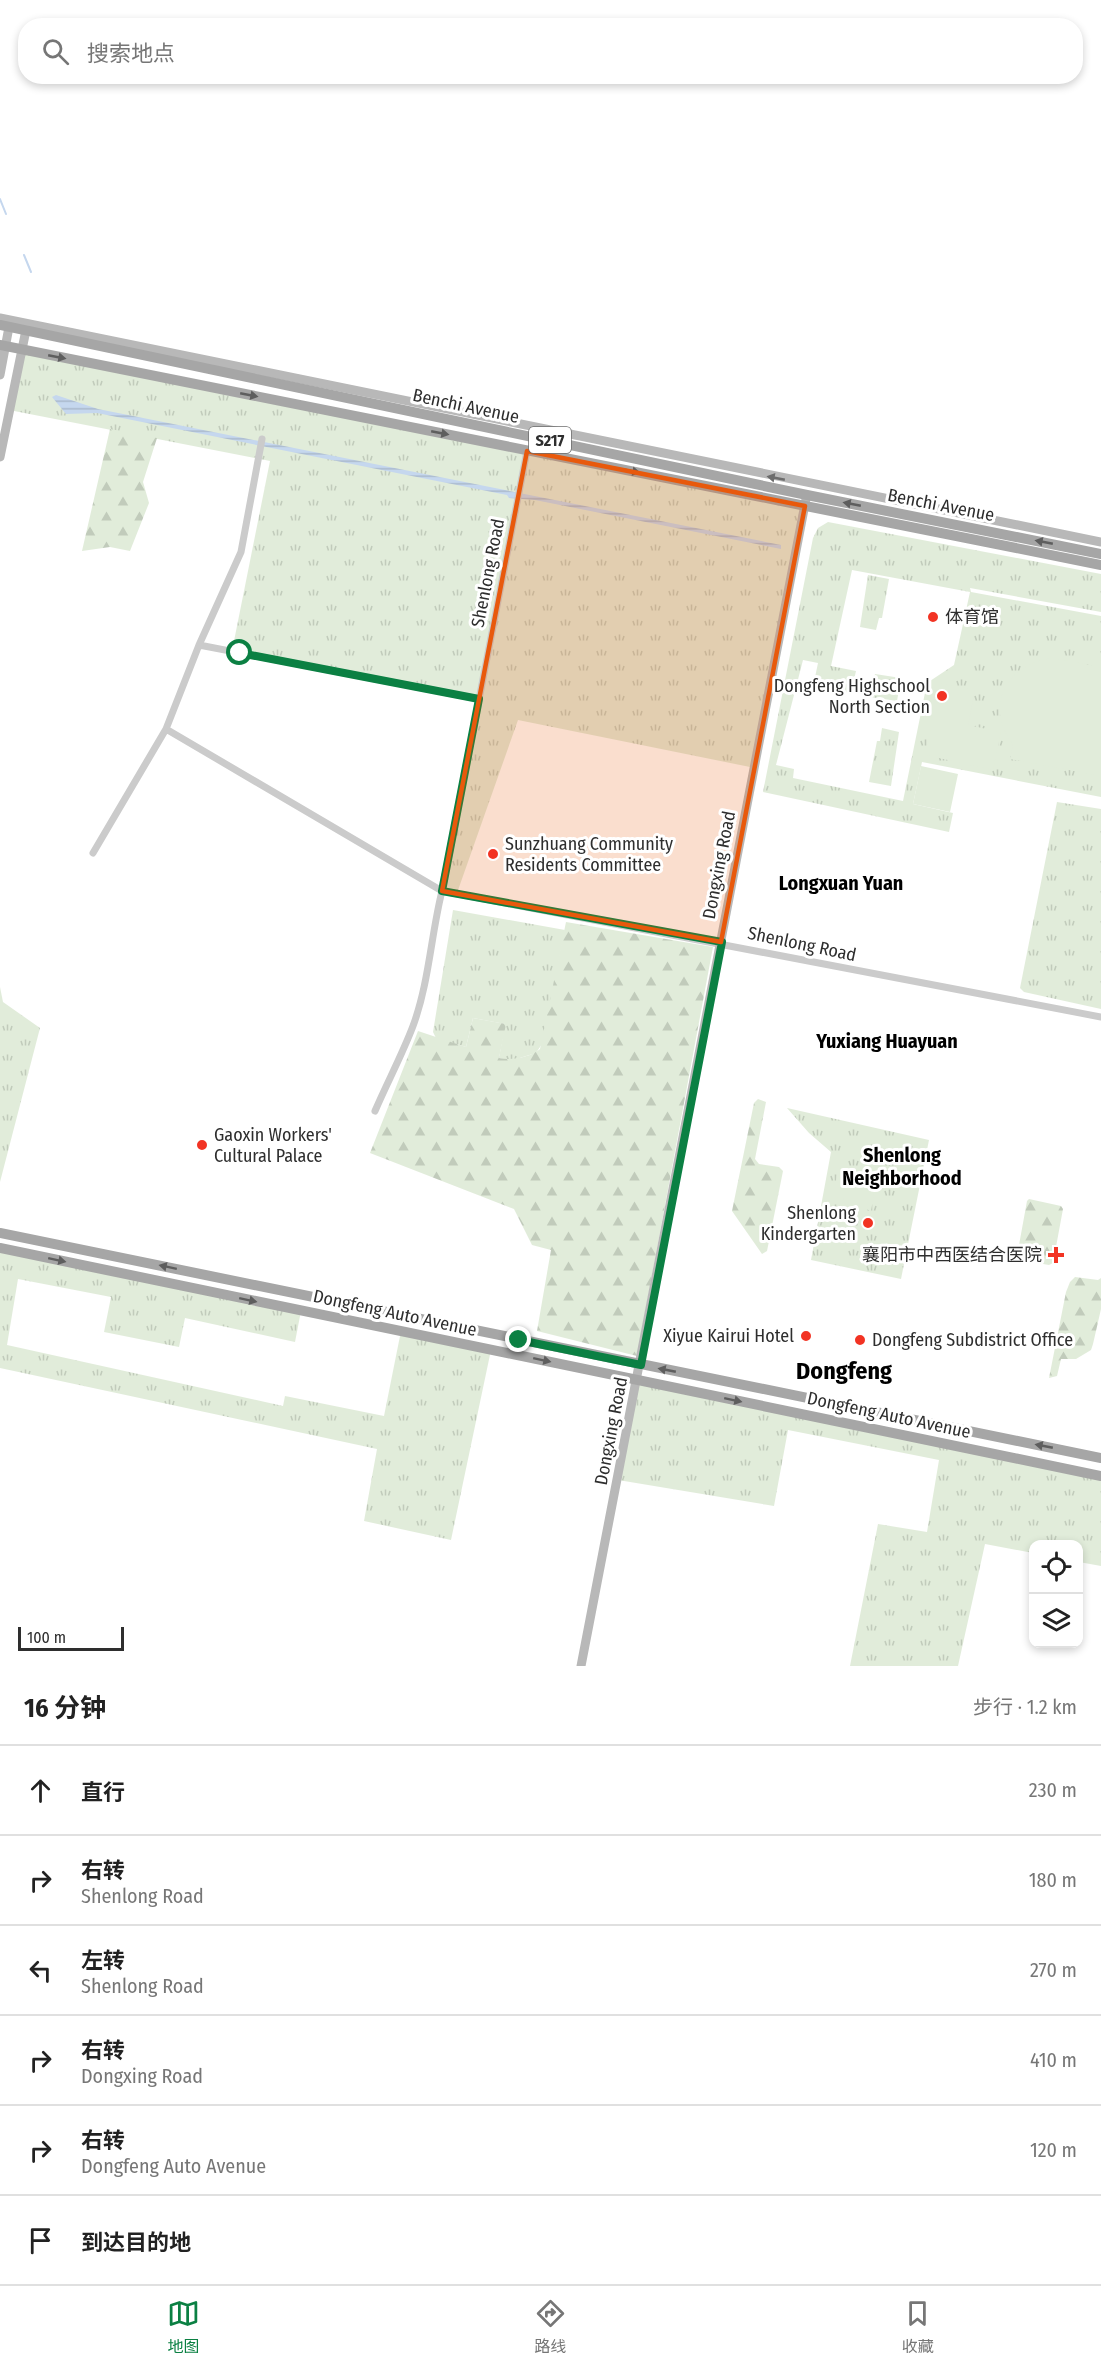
<!DOCTYPE html>
<html lang="zh">
<head>
<meta charset="utf-8">
<style>
  body { margin:0; font-family:"Fira Sans Condensed","Noto Sans SC",sans-serif; background:#f6f6f6; color:#222 }
  .controls { position:absolute; right:18px; bottom:18px; display:grid; overflow:hidden; border-radius:12px; box-shadow:0 3px 9px #0003 }
  .controls button { width:54px; height:54px; display:grid; place-items:center; padding:0; border:0; border-bottom:2px solid #e0e0e0; background:#fff; color:#222; font:30px sans-serif }
  .scale { position:absolute; left:18px; bottom:15px; width:106px; box-sizing:border-box; padding-left:6px; border:3px solid #2e2e2e; border-top:0; font-size:16px; line-height:21px; white-space:nowrap; color:#2e2e2e; -webkit-text-stroke:4px #fff; paint-order:stroke }
  .stop { position:absolute; width:18px; height:18px; margin:-14px; border:4px solid #0b8043; border-radius:50%; background:#fff }
  .stop.end { background:#0b8043; border-color:#fff; box-shadow:0 2px 6px #0008 }
  .list { margin:0; padding:0; list-style:none }
  h2 { display:flex; justify-content:space-between; align-items:center; height:78px; margin:0; padding:0 24px; font-size:26px }
  h2 small { font-size:20px; font-weight:400; color:#767676 }
  .list li { display:grid; grid-template-columns:39px 1fr auto; gap:18px; align-items:center; box-sizing:border-box; height:90px; padding:0 24px; border-top:2px solid #e0e0e0 }
  .list b { display:block; font-size:22px; white-space:nowrap }
  .list p { margin:0; font-size:20px; white-space:nowrap; color:#767676 }
  .list em { font-size:20px; font-style:normal; color:#767676 }
  .icon { flex:none; width:33px; height:33px; fill:none; stroke:currentColor; stroke-width:2; stroke-linecap:round; stroke-linejoin:round }
  .map { position:relative; flex:none; width:1101px; height:1666px; overflow:hidden }
  .search { position:absolute; background:#fff; box-shadow:0 3px 9px #0003; left:18px; right:18px; top:18px; height:66px; display:flex; align-items:center; gap:15px; box-sizing:border-box; padding:0 21px; border-radius:24px; color:#767676; font-size:22px }
  .sheet { height:618px; background:#fff }
  nav { display:flex; justify-content:space-around; align-items:center; box-sizing:border-box; height:84px; border-top:2px solid #e0e0e0; background:#fff; font-size:16px; color:#767676 }
  nav a { display:grid; justify-items:center; gap:3px }
  nav .on { color:#0b8043 }
  .map>svg:first-child { display:block }
  .grass { fill:url(#grass-tufts); fill-rule:evenodd }
  .forest { fill:url(#forest-firs) }
  .pitch { fill:#e1ecda }
  .water { fill:url(#water-rules) }
  .lines { fill:none; stroke-linecap:round; stroke-linejoin:round }
  .stream { stroke:#c5d7ee; stroke-width:2 }
  .street { stroke:#cbcbcb; stroke-width:7 }
  .secondary { stroke:#b8b8b8; stroke-width:9 }
  .primary { stroke:#a6a6a6; stroke-width:10 }
  .oneway { fill:#5e5e5e }
  .oneway2 { fill:#6c6c6c }
  .route { stroke:#0b8043; stroke-width:8 }
  .marked { fill:#e8590c; fill-opacity:0.2; stroke:#e8590c; stroke-width:4.5; stroke-linejoin:round }
  .poi-dot { fill:#f23323; stroke:#fff; stroke-width:2 }
  .labels { text-anchor:middle; dominant-baseline:central; stroke-width:6; stroke-linejoin:round; paint-order:stroke }
  .shield { fill:#fff; stroke:#6d6d6d; stroke-width:1.5 }
  .shield-label { font-size:16px; font-weight:bold; fill:#2e2e2e }
  .street-label { font-size:18px; fill:#2e2e2e; stroke:#fff }
  .poi-label { font-size:18px; fill:#2e2e2e; stroke:#fff; text-anchor:start }
  .neighbourhood-label { font-size:20px; font-weight:bold; fill:#000; stroke:#fff }
  .district-label { font-size:24px; font-weight:bold; fill:#000; stroke:#fff }
</style>
</head>
<body>
<div class="map">
<svg width="1101" height="1666" viewBox="0 0 1101 1666">
  <defs>
    <pattern id="grass-tufts" width="24" height="20" patternUnits="userSpaceOnUse" patternTransform="scale(1.5)"><rect width="24" height="20" fill="#e1ecda"/><path d="M3 7l-1-3M5 7V3M7 7l1-3M15 17l-1-3M17 17v-4M19 17l1-3" fill="none" stroke="#c1cbbb"/></pattern>
    <pattern id="forest-firs" width="22" height="20" patternUnits="userSpaceOnUse" patternTransform="scale(1.5)"><rect width="22" height="20" fill="#e1ecda"/><path d="M5 1l3.5 6h-7zM16 11l3.5 6h-7z" fill="#c1cbbb"/></pattern>
    <pattern id="water-rules" width="6" height="5" patternUnits="userSpaceOnUse" patternTransform="scale(1.5)"><rect width="6" height="5" fill="#c5d7ee"/><path d="M0 2.5h6" fill="none" stroke="#aab9cc"/></pattern>
  </defs>
  <rect width="100%" height="100%" fill="#fff"/>
  <path class="grass" d="M21,349L805,506L755,768L518,720L457,893L442,891L479,699L232,651L270,461L9,410Z
    M828,522L1101,574V612L970,588L971,592L1101,616V797L922,762L913,804L953,813L949,832L763,792L813,538L818,528ZM852,570L970,592L954,665L927,683L903,801L793,778L794,769L776,765L803,660L818,663L813,687L851,693L856,671L831,666Z
    M868,575L889,579L882,618H879L876,630L860,627Z
    M875,674L901,678L897,701L870,697Z
    M882,728L899,732L891,786L869,782L877,741H880Z
    M1057,802L1101,809V1009L1024,992L1020,988Z
    M453,910L565,930L542,1044L536,1053L510,1061L499,1058L505,1024L473,1018L466,1047L436,1038L433,1032Z
    M0,987L3,1002L40,1028L0,1182Z
    M787,1108L929,1140L901,1279L811,1260L831,1152L809,1133Z
    M0,1248L301,1311L295,1342L185,1318L179,1347L104,1332L111,1297L18,1279L7,1345L283,1406L285,1396L384,1416L401,1331L491,1350L451,1540L364,1521L377,1449L0,1368Z
    M637,1380L1101,1476V1566L1079,1562L1078,1544H1034L1033,1553L985,1544L958,1666H850L878,1524L927,1532L939,1460L788,1430L774,1506L618,1480Z"/>
  <path class="forest" d="M110,429L157,438L143,482L149,503L130,551L110,547L82,551Z
    M566,922L713,947L637,1356L537,1331L551,1250L532,1245L514,1209L370,1153L418,1031L466,1047L473,1018L506,1024L499,1058C511,1061 531,1057 540,1049Z
    M758,1099L766,1102L755,1159L759,1164L779,1167L783,1171L767,1251L762,1254L732,1211L754,1103Z
    M1029,1199L1061,1206L1063,1209L1053,1263L1049,1265L1020,1260L1017,1256L1027,1201Z
    M1075,1277L1098,1280L1101,1278V1309L1093,1344L1091,1350L1076,1359H1061L1057,1376L1049,1378L1066,1292L1070,1282Z"/>
  <path class="pitch" d="M1052,658L1101,667V776L1010,759L1013,744C983,706 1007,664 1052,658Z
    M941,683L975,690L968,725L1001,732L993,770L925,755Z
    M921,766L958,774L950,812L913,804Z
    M840,1159L875,1188L871,1211L858,1206L857,1210L846,1208L843,1198L837,1197L836,1204L832,1203Z"/>
  <path class="water" d="M56,395L98,409L781,545V549L535,500L509,498L507,495L97,413L66,414L52,397Z"/>
  <g class="lines">
    <path class="stream" d="M0,199L6,214
      M24,255L31,272"/>
    <path class="street" d="M262,439L241,552L199,645L479,699
      M527,451L442,891L1101,1017
      M166,729L442,891C431,935 429,983 413,1026C402,1055 387,1083 375,1111
      M93,853L166,729L199,645"/>
    <path class="secondary" d="M0,318L1101,542
      M0,375L9,327
      M0,457L26,330
      M581,1666L806,499"/>
    <path class="primary" d="M0,325L807,495L1101,554
      M0,345L1101,565
      M0,1233L1101,1458
      M0,1248L1101,1476"/>
  </g>
  <defs><path id="oneway-solid" d="M-6-.8H1V-3.2L6.5 0L1 3.2V.8H-6Z" transform="scale(1.5)"/></defs>
  <g class="oneway">
    <use href="#oneway-solid" transform="translate(57 357) rotate(11)"/>
    <use href="#oneway-solid" transform="translate(249 395) rotate(11)"/>
    <use href="#oneway-solid" transform="translate(440 433) rotate(11)"/>
    <use href="#oneway-solid" transform="translate(631 471) rotate(11)"/>
    <use href="#oneway-solid" transform="translate(852 504) rotate(-169)"/>
    <use href="#oneway-solid" transform="translate(1044 542) rotate(-169)"/>
    <use href="#oneway-solid" transform="translate(57 1260) rotate(12)"/>
    <use href="#oneway-solid" transform="translate(168 1267) rotate(-168)"/>
    <use href="#oneway-solid" transform="translate(248 1300) rotate(12)"/>
    <use href="#oneway-solid" transform="translate(542 1360) rotate(12)"/>
    <use href="#oneway-solid" transform="translate(667 1370) rotate(-169)"/>
    <use href="#oneway-solid" transform="translate(733 1400) rotate(12)"/>
    <use href="#oneway-solid" transform="translate(1044 1446) rotate(-169)"/>
  </g>
  <use class="oneway2" href="#oneway-solid" transform="translate(776 478) rotate(-169)"/>
  <g class="lines">
    <path class="route" d="M240,653L479,699L442,891L722,942L641,1365L519,1340"/>
  </g>
  <path class="marked" d="M527,451L805,506L721,942L442,891Z"/>
  <g class="poi-dot">
    <circle cx="933" cy="617" r="6"/>
    <circle cx="942" cy="696" r="6"/>
    <circle cx="493" cy="854" r="6"/>
    <circle cx="202" cy="1145" r="6"/>
    <circle cx="868" cy="1223" r="6"/>
    <path d="M1053 1246h6v6h6v6h-6v6h-6v-6h-6v-6h6z"/>
    <circle cx="806" cy="1336" r="6"/>
    <circle cx="860" cy="1340" r="6"/>
  </g>
  <g class="labels">
    <rect class="shield" x="529" y="427" width="42" height="26" rx="4.5"/>
    <g class="shield-label">
      <text x="550" y="440">S217</text>
    </g>
    <g class="street-label">
      <text transform="translate(466 406) rotate(12)">Benchi Avenue</text>
      <text transform="translate(941 505) rotate(11)">Benchi Avenue</text>
      <text transform="translate(488 573) rotate(-79)">Shenlong Road</text>
      <text transform="translate(719 865) rotate(-79)">Dongxing Road</text>
      <text transform="translate(802 944) rotate(12)">Shenlong Road</text>
      <text transform="translate(395 1313) rotate(12)">Dongfeng Auto Avenue</text>
      <text transform="translate(889 1415) rotate(12)">Dongfeng Auto Avenue</text>
      <text transform="translate(611 1431) rotate(-79)">Dongxing Road</text>
    </g>
    <g class="poi-label">
      <text x="945" y="617">体育馆</text>
      <text x="930" y="686" text-anchor="end">Dongfeng Highschool<tspan x="930" dy="21">North Section</tspan></text>
      <text x="505" y="844">Sunzhuang Community<tspan x="505" dy="21">Residents Committee</tspan></text>
      <text x="214" y="1135">Gaoxin Workers'<tspan x="214" dy="21">Cultural Palace</tspan></text>
      <text x="856" y="1213" text-anchor="end">Shenlong<tspan x="856" dy="21">Kindergarten</tspan></text>
      <text x="1042" y="1255" text-anchor="end">襄阳市中西医结合医院</text>
      <text x="794" y="1336" text-anchor="end">Xiyue Kairui Hotel</text>
      <text x="872" y="1340">Dongfeng Subdistrict Office</text>
    </g>
    <g class="neighbourhood-label">
      <text x="841" y="883">Longxuan Yuan</text>
      <text x="887" y="1041">Yuxiang Huayuan</text>
      <text x="902" y="1155">Shenlong<tspan x="902" dy="23">Neighborhood</tspan></text>
    </g>
    <g class="district-label">
      <text x="844" y="1371">Dongfeng</text>
    </g>
  </g>
</svg>
<div class="controls">
<button><svg class="icon" aria-label="locate" viewBox="0 0 24 24"><circle cx="12" cy="12" r="6"/><path d="M12 2v4M12 18v4M2 12h4M18 12h4"/></svg></button>
<button><svg class="icon" aria-label="layers" viewBox="0 0 24 24"><path d="M12 4l9 5-9 5-9-5zM3 14l9 5 9-5"/></svg></button>
</div>
<div class="scale">100 m</div>
<div class="stop" style="left:240px;top:653px"></div>
<div class="stop end" style="left:519px;top:1340px"></div>
<div class="search"><svg class="icon" aria-label="search" viewBox="0 0 24 24"><circle cx="10" cy="10" r="6"/><path d="M15 15l6 6"/></svg>搜索地点</div>
</div>
<section class="sheet">
<h2>16 分钟<small>步行 · 1.2 km</small></h2>
<ul class="list">
<li><svg class="icon" aria-label="ahead" viewBox="0 0 24 24"><path d="M12 20V5M6 11l6-6 6 6"/></svg><div><b>直行</b></div><em>230 m</em></li>
<li><svg class="icon" aria-label="right" viewBox="0 0 24 24"><path d="M7 20v-9h11M14 6l5 5-5 5"/></svg><div><b>右转</b><p>Shenlong Road</p></div><em>180 m</em></li>
<li><svg class="icon" aria-label="left" viewBox="0 0 24 24"><path d="M17 20v-9H6M10 6l-5 5 5 5"/></svg><div><b>左转</b><p>Shenlong Road</p></div><em>270 m</em></li>
<li><svg class="icon" aria-label="right" viewBox="0 0 24 24"><path d="M7 20v-9h11M14 6l5 5-5 5"/></svg><div><b>右转</b><p>Dongxing Road</p></div><em>410 m</em></li>
<li><svg class="icon" aria-label="right" viewBox="0 0 24 24"><path d="M7 20v-9h11M14 6l5 5-5 5"/></svg><div><b>右转</b><p>Dongfeng Auto Avenue</p></div><em>120 m</em></li>
<li><svg class="icon" aria-label="arrive" viewBox="0 0 24 24"><path d="M6 21V4h12l-3 4 3 4H6"/></svg><div><b>到达目的地</b></div></li>
</ul>
</section>
<nav>
<a class="on"><svg class="icon" aria-label="map" viewBox="0 0 24 24"><path d="M3 6l6-2 6 2 6-2v14l-6 2-6-2-6 2zM9 4v14M15 6v14"/></svg>地图</a>
<a><svg class="icon" aria-label="directions" viewBox="0 0 24 24"><path d="M12 3l9 9-9 9-9-9zM9 14v-3h6M13 9l2 2-2 2"/></svg>路线</a>
<a><svg class="icon" aria-label="saved" viewBox="0 0 24 24"><path d="M7 4h10v16l-5-4-5 4z"/></svg>收藏</a>
</nav>
</body>
</html>
